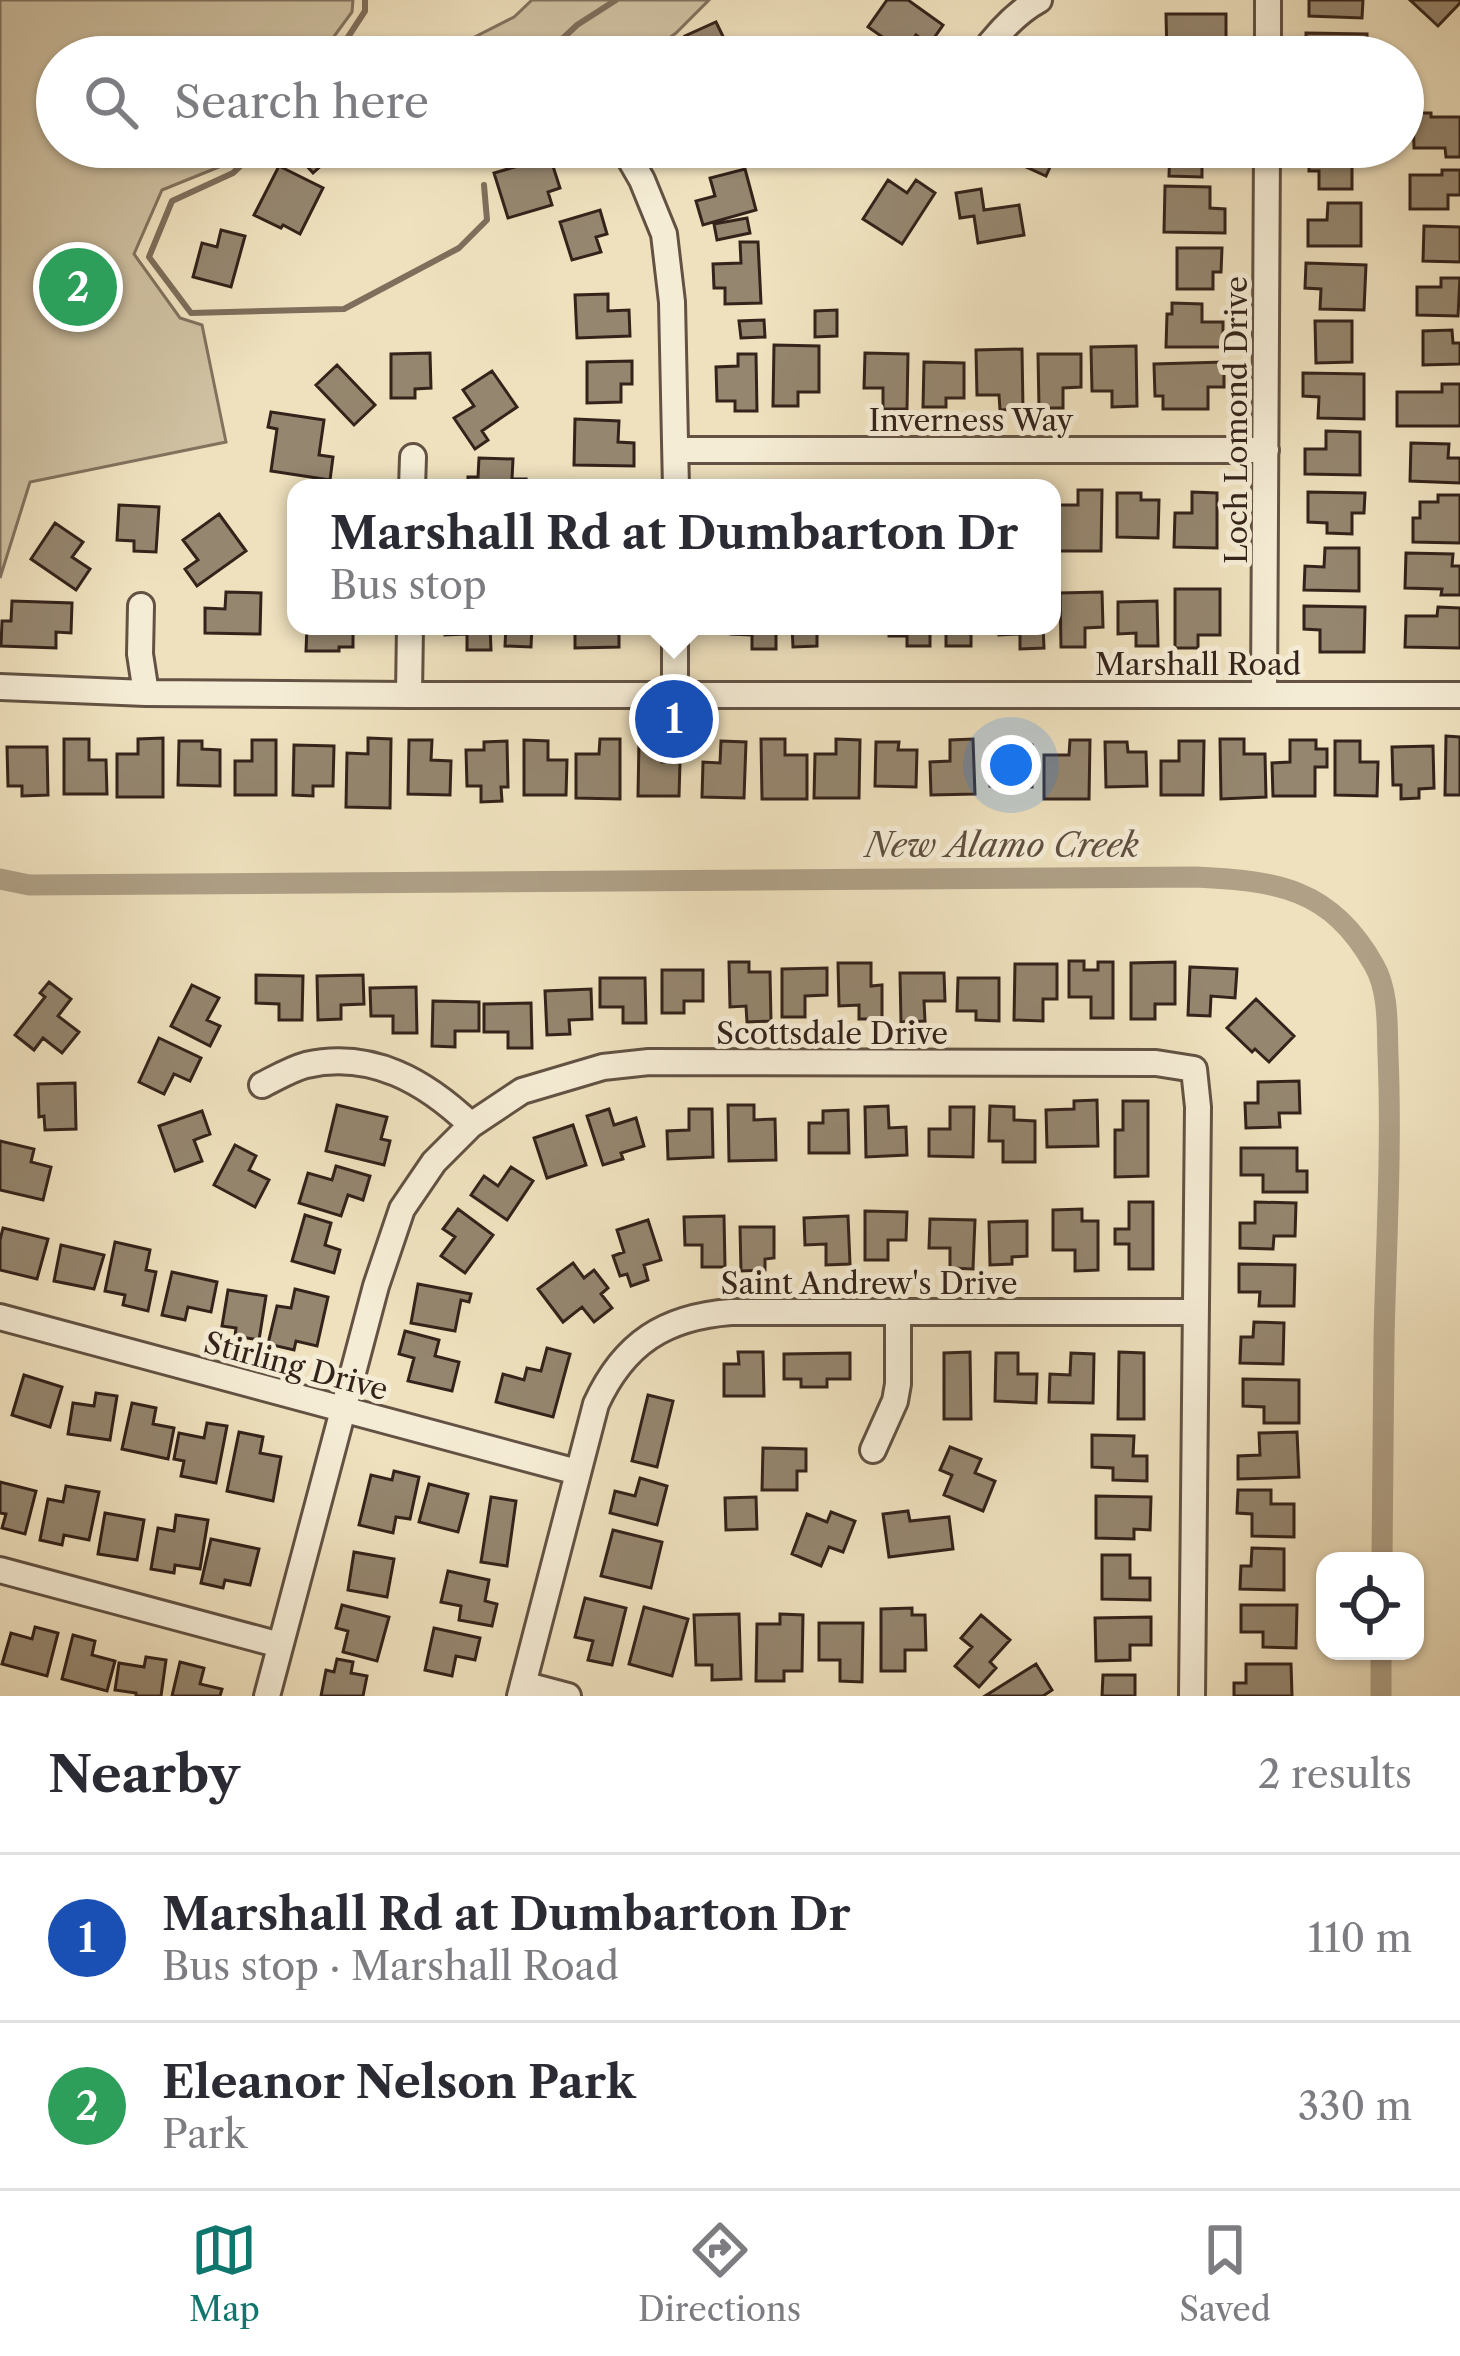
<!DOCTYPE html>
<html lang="en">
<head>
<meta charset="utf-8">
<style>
  body { margin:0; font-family:"Libre Caslon Text",serif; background:#f7f7f7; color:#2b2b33 }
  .controls { position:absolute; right:36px; bottom:36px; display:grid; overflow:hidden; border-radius:24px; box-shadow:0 3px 9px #0004 }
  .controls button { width:108px; height:108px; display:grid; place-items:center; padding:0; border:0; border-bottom:3px solid #e1e1e2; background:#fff; color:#2b2b33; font:60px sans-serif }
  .you { position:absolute; left:1011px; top:765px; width:42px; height:42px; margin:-30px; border:9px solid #fff; border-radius:50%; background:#1a73e8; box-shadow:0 0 0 18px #1a73e833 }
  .badge { display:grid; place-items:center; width:78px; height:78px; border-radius:50%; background:#0f766e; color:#fff; font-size:39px; font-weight:700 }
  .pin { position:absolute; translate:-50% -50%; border:6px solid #fff; box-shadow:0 3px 12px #0006 }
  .popup { position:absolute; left:287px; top:479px; width:774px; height:156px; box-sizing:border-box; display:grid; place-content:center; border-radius:24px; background:#fff; filter:drop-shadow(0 3px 9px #0005); font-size:39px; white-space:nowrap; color:#7c7c81 }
  .popup b { font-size:45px; color:#2b2b33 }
  .popup::after { content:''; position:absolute; left:50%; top:100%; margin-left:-24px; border:24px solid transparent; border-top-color:#fff }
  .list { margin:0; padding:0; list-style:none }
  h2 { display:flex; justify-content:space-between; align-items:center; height:156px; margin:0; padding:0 48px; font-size:51px }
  h2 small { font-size:39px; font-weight:400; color:#7c7c81 }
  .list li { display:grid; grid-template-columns:78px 1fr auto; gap:36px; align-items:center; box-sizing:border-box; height:168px; padding:0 48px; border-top:3px solid #e1e1e2 }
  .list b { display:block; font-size:45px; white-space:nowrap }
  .list p { margin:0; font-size:39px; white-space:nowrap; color:#7c7c81 }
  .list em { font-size:39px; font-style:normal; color:#7c7c81 }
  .icon { flex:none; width:66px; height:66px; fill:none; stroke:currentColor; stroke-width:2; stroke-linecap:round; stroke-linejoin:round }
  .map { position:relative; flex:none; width:1460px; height:1696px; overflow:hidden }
  .search { position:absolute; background:#fff; box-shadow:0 3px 9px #0004; left:36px; right:36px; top:36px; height:132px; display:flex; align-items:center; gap:30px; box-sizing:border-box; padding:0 42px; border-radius:66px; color:#7c7c81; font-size:45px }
  .sheet { height:492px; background:#fff }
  nav { display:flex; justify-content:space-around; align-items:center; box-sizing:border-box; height:168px; border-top:3px solid #e1e1e2; background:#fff; font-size:33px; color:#7c7c81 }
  nav a { display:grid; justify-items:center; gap:6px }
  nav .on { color:#0f766e }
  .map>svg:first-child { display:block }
  .green { fill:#cfc1a2; stroke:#82725e; stroke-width:3 }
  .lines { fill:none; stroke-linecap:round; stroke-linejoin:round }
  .stream { stroke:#7e6e5b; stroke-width:6 }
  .canal { stroke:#afa086; stroke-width:21 }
  .building { fill:#95866f; stroke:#34231a; stroke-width:3 }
  .minor-casing { stroke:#635243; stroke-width:30 }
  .minor { stroke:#f5ecd5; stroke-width:24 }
  .labels { text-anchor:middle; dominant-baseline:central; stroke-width:10; stroke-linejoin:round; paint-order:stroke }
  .street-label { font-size:30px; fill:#34231a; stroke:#f5ecd5 }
  .water-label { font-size:33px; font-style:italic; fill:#5f4f40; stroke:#f5ecd5 }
</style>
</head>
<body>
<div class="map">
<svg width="1460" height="1696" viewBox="0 0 1460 1696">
  <rect width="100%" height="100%" fill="#efe1be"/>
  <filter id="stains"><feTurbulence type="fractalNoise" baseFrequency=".00167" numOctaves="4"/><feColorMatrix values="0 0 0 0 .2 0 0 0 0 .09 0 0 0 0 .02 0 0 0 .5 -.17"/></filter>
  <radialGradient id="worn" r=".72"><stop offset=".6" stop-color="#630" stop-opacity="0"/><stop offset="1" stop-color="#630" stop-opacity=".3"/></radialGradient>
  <path class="green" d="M0,0H353L352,12L319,57H57V147H246L229,163L162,190L134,254L180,318L202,325L226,442L30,482L0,578Z
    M532,0H709L676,33L643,57H458L461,44L514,17Z"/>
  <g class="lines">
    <path class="stream" d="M335,57L365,11V0
      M543,57L577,25L616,0
      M260,147L233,173L172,201L149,257L191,313L344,309L459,248L487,220L484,185"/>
    <path class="canal" d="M0,879L29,885L1196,877C1277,881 1331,888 1374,965C1389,991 1387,1026 1388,1055C1392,1150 1386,1245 1384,1340C1383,1414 1383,1487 1382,1561
      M1381,1696V1651"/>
  </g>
  <path class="building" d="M887,0H908L943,25L929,45L916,35L904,52L868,27Z
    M1309,0H1363L1362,18L1309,16Z
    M1410,0H1460V3L1438,26Z
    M1166,14H1226V38H1211V57H1167Z
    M716,22L733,57H689L694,55L685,36Z
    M1306,33L1367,34V57H1306Z
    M1413,113H1431V117H1460V157H1446L1445,148H1414Z
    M303,147H328L334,154L313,173L296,154Z
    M845,147H877L878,164L846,166Z
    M1009,147H1059L1046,176L1004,157Z
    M1170,147H1224V159H1202V177L1169,176Z
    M1309,148H1352V189H1319V171H1309Z
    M550,157L560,188L548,192L552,205L508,218L494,173Z
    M279,166L323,188L300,234L283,225L281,228L254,215Z
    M745,169L756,210L703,225L696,201L715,196L710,178Z
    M1442,170H1460V195H1448V209H1410V175H1442Z
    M888,180L907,193L916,180L935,193L902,244L863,219Z
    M1165,186L1210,187V208L1225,209V233L1164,232Z
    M981,189L984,210L1019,205L1024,235L978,243L974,216L960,218L956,193Z
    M1328,203H1361V246H1308V220H1327Z
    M600,210L607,234L596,237L601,252L572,260L560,222Z
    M747,218L750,233L717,240L714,224Z
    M1424,226L1460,227V262L1423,261Z
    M221,230L245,236L231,287L193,277L202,243L217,247Z
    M740,242H758L761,303L725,304V288H714L713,264L741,263Z
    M1177,248H1222L1221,272H1213V289H1177Z
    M1306,263L1366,265L1364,310L1320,309L1321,289L1305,288Z
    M1441,278H1460L1458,316L1417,315V287H1441Z
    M608,294V311L629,310L630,336L577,338L575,295Z
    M1172,303L1202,304V322H1223V347H1166L1167,314H1172Z
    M837,310V336L815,337V311Z
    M764,320L765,337L741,338L739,321Z
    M1315,321H1352V362L1316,363Z
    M1452,330L1453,343H1460V364L1423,365V331Z
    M774,345L819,346V392H798V406H773Z
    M1136,346L1137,406L1112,407V391H1092L1091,347Z
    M1022,349L1023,409L1000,410L999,395H977L976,350Z
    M430,353L431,388L415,389V398H391V354Z
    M865,353L908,354L907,409H883V388H864Z
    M738,354H756L757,411H735V401H717L716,367L738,366Z
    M1038,354H1081V387L1063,388V408H1039Z
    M632,361V384H621V402L587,403V362Z
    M924,362L964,363V398H946V407H923Z
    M1224,362V387H1208V409H1163V396H1155L1154,364Z
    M337,365L375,405L354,425L316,385Z
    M492,371L517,407L482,431L488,440L475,449L454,418L474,406L463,390Z
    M1303,373L1364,374V419L1318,418L1319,397L1303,396Z
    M1442,384H1460V426H1397V392H1442Z
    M271,412L324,420L319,455L333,457L330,480L271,471L277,429L268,427Z
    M575,419L619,421L618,442L634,443V466L574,465Z
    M1326,431L1360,432V475L1305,474V449H1326Z
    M1411,443L1449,444L1448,458H1460V483L1410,481Z
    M479,458L513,459L512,479H526L525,488H468V477H478Z
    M1078,490H1102L1101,551H1055L1056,505H1078Z
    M1192,492L1217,493V548L1174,547L1175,513H1192Z
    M1308,492L1365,493L1364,513H1352V534L1327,533V523L1308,522Z
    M1117,493H1141V500H1159L1158,538L1117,537Z
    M1438,495H1460V543L1413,542V518H1420V502H1438Z
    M119,505L159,507L156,552L134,551V541L117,540Z
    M219,514L246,551L197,586L185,569L198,560L183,540Z
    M55,523L83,542L72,557L90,569L76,590L31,559Z
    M1325,548H1359V591L1304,590L1305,566L1324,567Z
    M1406,553L1453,554L1452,566H1460V595H1441L1442,589L1405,588Z
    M1175,589H1220V635H1198V648H1175Z
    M226,592L261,593L260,634L205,633V608L225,609Z
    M1102,592L1103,627L1085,628V647H1061L1060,593Z
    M12,601L72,603L71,633L56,632V648L1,646L2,621H11Z
    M1157,601L1158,646H1136V633L1118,634V602Z
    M1304,606L1365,607L1364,652H1320V630L1304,629Z
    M1438,607L1460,608V648L1405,647L1406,616H1437Z
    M307,626H368V630L353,629V647H339V651H306Z
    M445,626H490L491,650H467V634L445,635Z
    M506,626H548H532L531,647L505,646Z
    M575,626H619V647L575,648Z
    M731,626H776V649H752V635L731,634Z
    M792,626H817V646L793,647Z
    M889,626H930V646H907V636H889Z
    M946,626H971V646H946Z
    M999,626H1043L1044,648L1020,649V634L999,635Z
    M1446,736L1460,737V795H1445Z
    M163,738V797H117V754H138V739Z
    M368,738L391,739L390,808L346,807L347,753L368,754Z
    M64,739H89V760H106L107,794H64Z
    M600,739H620V799L576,798V754H599Z
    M761,739H785V755H807V799H762Z
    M836,739L860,740L859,798H814L815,754H836Z
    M973,739L975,794L931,795L930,762L950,761V740Z
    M1220,739H1244V754H1265L1266,797L1221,799Z
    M252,740H276V795H235V761H252Z
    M409,740H432L431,760L451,761L450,795L408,794Z
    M524,740L548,741V760H567L566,795H524Z
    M1070,740H1090L1089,799H1044V755H1069Z
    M1290,740H1316V749H1327V767H1315V796H1273L1272,763L1290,762Z
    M179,741H202V749L220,750V786L178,785Z
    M507,741L508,787H501L502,801L481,802V786H467L466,750H484V742Z
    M639,741H662V762H680L679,796H638Z
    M721,741L746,742L744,798L702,797L703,762L720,763Z
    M1179,741H1204L1203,795H1161V761H1179Z
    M1335,741H1360V762H1378L1377,796L1335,795Z
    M876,742H899L898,750H917L916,787L875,786Z
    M1105,742H1127L1128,752H1146L1147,786L1106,787Z
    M294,745L334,746L333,786H313V796L293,795Z
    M991,745H1032V787L990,786Z
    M1433,746L1434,788L1419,789V798L1401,799V785H1393L1392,747Z
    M7,747H47L48,795L22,796V786H8Z
    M1069,961H1084V970H1098V962H1113V1018H1091V997H1069Z
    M729,962H749V972H770L771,1021L747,1022L746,1006L730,1007Z
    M1175,962V1004H1155V1019H1131V963Z
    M838,963H871V986L882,985V1019H859V1005L839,1006Z
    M1015,964H1057V999H1043V1021L1014,1020Z
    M1190,967L1237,969L1235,998L1211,996L1210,1016L1188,1015Z
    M827,968V995L805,996V1017H782V969Z
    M662,970H703V1001H684V1013H662Z
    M900,973H944L945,1001H924L925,1021L901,1022Z
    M256,975L303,976L302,1020H279V1004L256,1003Z
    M363,975L364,1004L341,1005V1019L318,1020L317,976Z
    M600,978H645L646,1023H623V1007H600Z
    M958,978H999V1021L976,1020V1011H957Z
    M49,982L71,999L58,1016L79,1032L62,1053L43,1038L34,1050L15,1035L45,997L40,993Z
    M192,985L219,998L207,1020L220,1026L210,1046L171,1026Z
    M416,987L417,1033H393V1016H371L370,988Z
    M591,989L592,1019L569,1020L570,1034L547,1035L545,991Z
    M1256,999L1294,1036L1269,1062L1255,1049L1252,1052L1227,1028Z
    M433,1001L479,1002V1031H455V1047L432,1046Z
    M531,1003L532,1048H508V1032H484V1004Z
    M159,1038L201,1058L190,1081L174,1074L164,1094L139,1082Z
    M1299,1081L1300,1113H1279L1280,1127L1246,1128L1245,1103H1258V1082Z
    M75,1083L76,1129L45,1130L44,1116L39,1117L38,1084Z
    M1097,1100L1098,1146L1047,1147L1046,1110L1074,1109V1101Z
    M1123,1101H1148V1176L1115,1177V1130H1123Z
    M337,1105L387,1117L381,1139L390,1141L384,1165L326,1151Z
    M728,1105H754V1120L775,1119L776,1160L729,1161Z
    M888,1106L889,1128L906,1127L907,1155L866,1157L865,1107Z
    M990,1106L1014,1107V1120L1035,1121V1162H1003V1141H989Z
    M950,1107H974L973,1157L929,1156V1129H950Z
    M609,1109L614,1125L636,1118L644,1146L621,1153L623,1159L603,1165L587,1116Z
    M689,1109H712L713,1157L668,1159L667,1131L689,1130Z
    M848,1110L849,1153H809V1123H823V1111Z
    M202,1111L210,1134L194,1140L202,1161L175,1171L159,1126Z
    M573,1125L586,1165L547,1178L534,1138Z
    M0,1141L34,1149L31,1162L51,1167L43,1200L0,1190Z
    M235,1145L256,1156L249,1170L269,1180L255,1207L214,1185Z
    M1241,1148H1297V1171H1307V1192H1263V1175H1241Z
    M336,1166L370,1176L363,1200L348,1195L341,1216L299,1203L308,1173L332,1180Z
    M511,1167L533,1181L507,1220L471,1195L484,1176L498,1186Z
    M1129,1202H1153V1269H1129V1244H1115V1229H1129Z
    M1255,1202L1296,1203L1295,1236H1274L1273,1249L1240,1248V1223H1255Z
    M458,1209L493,1235L465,1273L441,1256L455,1237L443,1229Z
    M1082,1209V1221H1098V1270L1075,1271V1250H1053V1210Z
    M865,1211L907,1212L906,1240H888V1260H865Z
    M305,1215L331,1223L325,1245L340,1250L334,1273L292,1261Z
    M724,1216L725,1267H702V1245H685L684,1217Z
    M848,1216L850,1264L826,1265V1244L805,1245L804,1218Z
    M930,1219L975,1220L973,1269L950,1268V1248H929Z
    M648,1220L661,1260L644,1265L648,1280L631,1286L627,1274L620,1276L613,1256L624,1252L617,1230Z
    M1027,1221V1256L1012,1257V1264L990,1265L989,1222Z
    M740,1227H774V1258L765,1259V1270L741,1271Z
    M3,1228L48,1239L37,1279L0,1270V1240Z
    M115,1242L150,1250L146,1270L156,1272L148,1311L123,1305L125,1295L105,1291Z
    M61,1245L104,1255L94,1289L54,1281Z
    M573,1263L584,1278L594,1270L608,1288L601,1294L612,1308L594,1322L582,1307L563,1322L538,1289Z
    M1239,1264L1295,1265L1294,1306H1259L1260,1292H1239Z
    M172,1272L217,1282L211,1312L188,1307L185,1320L162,1315Z
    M418,1284L471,1294L469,1302L461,1300L455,1331L411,1323Z
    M295,1289L328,1297L317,1346L296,1341L294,1350L268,1344L277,1306L291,1308Z
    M228,1290L266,1296L259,1340L235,1336L236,1328L222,1326Z
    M1254,1322L1284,1323L1283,1364L1240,1363L1241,1337H1253Z
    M405,1331L439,1340L435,1356L459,1362L452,1391L408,1381L414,1358L399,1354Z
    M547,1348L570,1354L553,1417L496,1402L503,1374L524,1380L527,1368L541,1371Z
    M738,1352H763L764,1396H724V1364H739Z
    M970,1352L971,1419H944V1353Z
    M1119,1352L1144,1353V1419H1118Z
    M850,1353V1379H827V1387H801V1379H784V1354Z
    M996,1353H1018V1374H1037L1036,1403L995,1401Z
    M1071,1353L1094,1354L1093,1403L1049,1402L1050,1374L1070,1375Z
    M24,1375L62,1387L50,1427L12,1415Z
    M1243,1379L1299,1380V1423H1264V1407L1243,1406Z
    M96,1393L117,1396L110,1440L68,1434L73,1403L94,1406Z
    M648,1395L673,1401L657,1467L632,1461Z
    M132,1403L156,1408L153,1424L174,1428L168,1459L122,1449Z
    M207,1423L227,1426L216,1483L181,1476L184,1461L174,1459L179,1433L204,1438Z
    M239,1432L263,1437L260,1453L281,1457L273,1501L227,1491Z
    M1297,1432L1299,1477L1238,1479V1456L1260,1455L1259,1433Z
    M1092,1435L1134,1436L1133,1456H1147V1481L1113,1480V1468L1092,1467Z
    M950,1447L981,1459L975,1473L995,1481L983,1511L944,1495L952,1475L940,1470Z
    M763,1448L806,1449V1471H797V1490H762Z
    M394,1471L419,1477L410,1519L396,1517L393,1533L359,1525L371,1475L392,1480Z
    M640,1478L667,1486L657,1525L610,1513L615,1491L635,1496Z
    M0,1482L36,1491L25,1534L2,1528L6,1514L0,1513Z
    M429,1484L468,1494L458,1532L419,1522Z
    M66,1486L99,1492L89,1540L64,1535L62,1545L40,1540L48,1499L63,1502Z
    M1238,1490H1271V1504H1294V1537L1252,1536V1514L1237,1513Z
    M1096,1496L1151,1497L1150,1530L1134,1529V1539L1096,1538Z
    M491,1497L516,1501L507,1566L481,1562Z
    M756,1497L757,1529L726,1530L725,1498Z
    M908,1511L910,1521L949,1517L953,1549L889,1557L883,1514Z
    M831,1512L855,1521L843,1552L829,1547L821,1566L792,1554L807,1514L827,1522Z
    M105,1513L144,1520L137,1560L98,1554Z
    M176,1515L208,1520L200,1569L175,1565L174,1573L151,1569L158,1528L174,1531Z
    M613,1530L662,1542L651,1588L601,1576Z
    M211,1539L259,1549L250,1585L225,1580L223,1588L201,1583Z
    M1252,1548L1284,1549V1590L1240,1589L1241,1566H1251Z
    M354,1552L394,1559L387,1597L348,1590Z
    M1102,1555H1130V1578H1150V1600L1102,1599Z
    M448,1571L489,1580L485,1601L497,1604L492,1626L459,1620L461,1606L441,1602Z
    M585,1598L626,1608L612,1665L588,1660L593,1641L575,1637Z
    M342,1605L389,1617L377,1661L343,1652L348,1631L336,1628Z
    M1241,1605H1297L1296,1648L1263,1647V1632H1241Z
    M644,1607L688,1619L672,1676L629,1664Z
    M912,1608V1615H925L926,1650H905V1671H881V1609Z
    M739,1614L741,1679L712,1680V1665H696L694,1615Z
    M780,1614L803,1615L802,1671H784V1681H756L757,1624H780Z
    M981,1615L1010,1640L990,1662L996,1668L979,1687L955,1666L972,1647L961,1638Z
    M1151,1617V1645H1130V1660L1096,1661L1095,1618Z
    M819,1623H863L862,1682L840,1681V1660H819Z
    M35,1627L58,1633L47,1676L2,1664L11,1633L32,1639Z
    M434,1628L480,1638L475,1660L456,1656L452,1676L425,1670Z
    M73,1635L95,1641L92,1655L115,1661L107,1691L62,1679Z
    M146,1657L166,1660L161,1696H136V1693L115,1690L119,1663L144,1667Z
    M337,1659L353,1662L351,1673L367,1676L363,1696H321L326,1670L334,1672Z
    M180,1662L204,1668L200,1684L222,1689L220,1696H172Z
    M1036,1664L1052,1690L1043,1696H985Z
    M1246,1664H1291L1292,1696H1234V1683H1246Z
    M1103,1675H1135V1696H1102Z"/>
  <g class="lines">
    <defs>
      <path id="minor" d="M980,57C996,35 1015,13 1039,0
        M1268,57V0
        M623,147L642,180L664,234L672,302L676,488
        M677,450H1266
        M412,488L413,457
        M141,606L140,654L146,693
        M675,626V693
        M0,687L146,693L409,695H1460
        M1264,694L1267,147
        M409,695L410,626
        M262,1085C276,1078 291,1069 306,1065C372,1050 426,1082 471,1125
        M0,1317L577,1472
        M873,1450L895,1401L898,1384V1312
        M0,1570L280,1645
        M523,1684L568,1696
        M267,1696L376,1286L402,1209L434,1162L471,1125L522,1091L603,1067L649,1062L1156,1063L1194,1069L1198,1107L1192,1696
        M520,1696L596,1404C624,1343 665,1317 731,1312H1195"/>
    </defs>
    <use href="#minor" class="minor-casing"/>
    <use href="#minor" class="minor"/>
  </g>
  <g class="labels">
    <g class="street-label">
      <text x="971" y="420">Inverness Way</text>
      <text transform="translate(1236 420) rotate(-90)">Loch Lomond Drive</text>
      <text x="1198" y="664">Marshall Road</text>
      <text x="832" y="1033">Scottsdale Drive</text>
      <text x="869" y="1283">Saint Andrew's Drive</text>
      <text transform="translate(296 1366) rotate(15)">Stirling Drive</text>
    </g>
    <g class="water-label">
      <text x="1002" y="845">New Alamo Creek</text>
    </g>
  </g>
  <rect width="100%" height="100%" filter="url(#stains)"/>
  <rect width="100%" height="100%" fill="url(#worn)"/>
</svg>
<div class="controls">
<button><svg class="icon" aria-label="locate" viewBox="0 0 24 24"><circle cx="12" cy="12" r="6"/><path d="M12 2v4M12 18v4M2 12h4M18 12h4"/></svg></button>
</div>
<div class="you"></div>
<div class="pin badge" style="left:674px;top:719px;background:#1a4fb4">1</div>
<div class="popup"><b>Marshall Rd at Dumbarton Dr</b>Bus stop</div>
<div class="pin badge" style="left:78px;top:287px;background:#2e9e5b">2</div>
<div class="search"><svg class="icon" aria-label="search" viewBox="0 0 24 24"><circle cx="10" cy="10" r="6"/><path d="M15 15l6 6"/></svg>Search here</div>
</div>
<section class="sheet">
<h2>Nearby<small>2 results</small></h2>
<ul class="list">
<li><span class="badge" style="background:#1a4fb4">1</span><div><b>Marshall Rd at Dumbarton Dr</b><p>Bus stop · Marshall Road</p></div><em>110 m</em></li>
<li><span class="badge" style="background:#2e9e5b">2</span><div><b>Eleanor Nelson Park</b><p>Park</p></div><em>330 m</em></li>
</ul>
</section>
<nav>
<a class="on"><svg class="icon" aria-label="map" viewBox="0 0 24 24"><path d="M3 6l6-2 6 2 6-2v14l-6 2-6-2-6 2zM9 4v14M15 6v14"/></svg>Map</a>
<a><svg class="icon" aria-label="directions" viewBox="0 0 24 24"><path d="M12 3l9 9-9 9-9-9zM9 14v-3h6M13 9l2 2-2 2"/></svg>Directions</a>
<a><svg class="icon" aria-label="saved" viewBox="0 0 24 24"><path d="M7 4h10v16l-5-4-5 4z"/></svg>Saved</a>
</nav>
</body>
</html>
